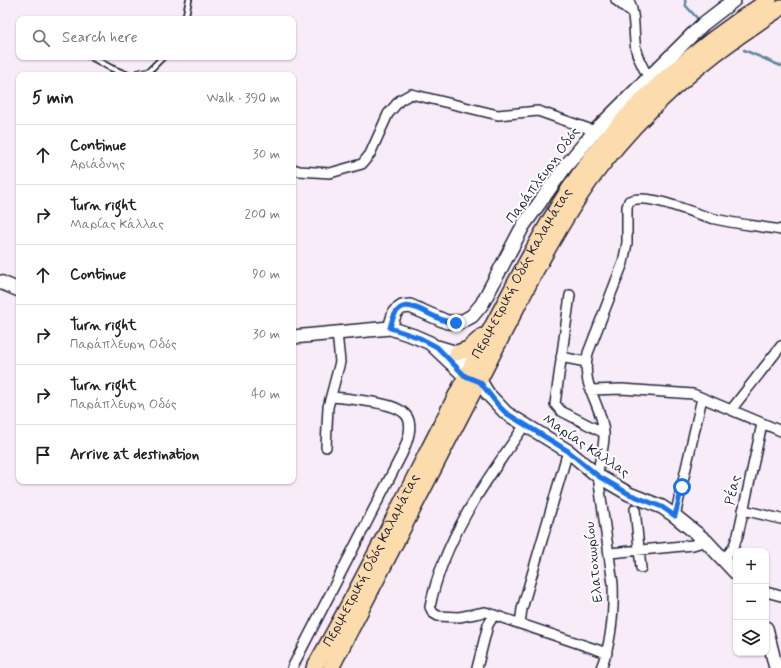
<!DOCTYPE html>
<html lang="en">
<head>
<meta charset="utf-8">
<style>
  body { margin:0; font-family:Mynerve,sans-serif; background:#f2f2f2; color:#222 }
  .controls { position:absolute; right:12px; bottom:12px; display:grid; overflow:hidden; border-radius:8px; box-shadow:0 1px 3px #0004 }
  .controls button { width:36px; height:36px; display:grid; place-items:center; padding:0; border:0; border-bottom:1px solid #e0e0e0; background:#fff; color:#222; font:20px sans-serif }
  .stop { position:absolute; width:12px; height:12px; margin:-9px; border:3px solid #1a73e8; border-radius:50%; background:#fff }
  .stop.end { background:#1a73e8; border-color:#fff; box-shadow:0 1px 4px #0008 }
  .list { margin:0; padding:0; list-style:none }
  h2 { display:flex; justify-content:space-between; align-items:center; height:52px; margin:0; padding:0 16px; font-size:17px }
  h2 small { font-size:13px; font-weight:400; color:#767676 }
  .list li { display:grid; grid-template-columns:26px 1fr auto; gap:12px; align-items:center; box-sizing:border-box; height:60px; padding:0 16px; border-top:1px solid #e0e0e0 }
  .list b { display:block; font-size:15px; white-space:nowrap }
  .list p { margin:0; font-size:13px; white-space:nowrap; color:#767676 }
  .list em { font-size:13px; font-style:normal; color:#767676 }
  .icon { flex:none; width:22px; height:22px; fill:none; stroke:currentColor; stroke-width:2; stroke-linecap:round; stroke-linejoin:round }
  .map { position:relative; flex:none; width:781px; height:668px; overflow:hidden }
  .search { position:absolute; background:#fff; box-shadow:0 1px 3px #0004; left:16px; top:16px; width:280px; height:44px; display:flex; align-items:center; gap:10px; box-sizing:border-box; padding:0 14px; border-radius:8px; color:#767676; font-size:15px }
  .panel { position:absolute; background:#fff; box-shadow:0 1px 3px #0004; left:16px; top:72px; width:280px; height:412px; border-radius:8px }
  .map>svg:first-child { display:block }
  .lines { fill:none; stroke-linecap:round; stroke-linejoin:round }
  .stream { stroke:#59879b; stroke-width:2.5 }
  .lane-casing { stroke:#22223b; stroke-width:8 }
  .street-casing { stroke:#22223b; stroke-width:12 }
  .secondary-casing { stroke:#22223b; stroke-width:16 }
  .primary-casing { stroke:#22223b; stroke-width:18 }
  .lane { stroke:#fff; stroke-width:4.5 }
  .street { stroke:#fff; stroke-width:9 }
  .secondary { stroke:#fff; stroke-width:13 }
  .primary { stroke:#fcdcac; stroke-width:15 }
  .route { stroke:#1a73e8; stroke-width:5 }
  .labels { text-anchor:middle; dominant-baseline:central; stroke-width:4; stroke-linejoin:round; paint-order:stroke }
  .street-label { font-size:14px; fill:#22223b; stroke:#fff }
</style>
</head>
<body>
<div class="map">
<svg width="781" height="668" viewBox="0 0 781 668">
  <rect width="100%" height="100%" fill="#f8ecf8"/>
  <filter id="ink" filterUnits="userSpaceOnUse"><feTurbulence type="fractalNoise" baseFrequency=".025" numOctaves="2"/><feDisplacementMap in="SourceGraphic" scale="8" xChannelSelector="R" yChannelSelector="G"/><feConvolveMatrix kernelMatrix="1 2 1 2 8 2 1 2 1" color-interpolation-filters="sRGB"/></filter>
  <g filter="url(#ink)">
    <g class="lines">
      <path class="stream" d="M685,0L686,6L697,18
        M744,50L781,66"/>
      <defs>
        <path id="lane" d="M185,19L189,0
          M91,57L111,68L128,75
          M147,73L163,57"/>
        <path id="street" d="M616,0L632,13
          M629,0C636,15 633,34 636,50C638,60 644,69 649,78
          M138,75L147,73L150,75
          M293,169L299,171L330,173L362,164L370,154L388,114L400,100L411,94L498,115L538,111L595,131
          M570,295L555,404L561,411L604,433
          M561,357L586,362
          M590,390L622,389L693,394L781,431
          M731,410L781,346
          M525,425C486,480 443,540 430,607L433,613L438,616L459,617L485,612L607,653
          M326,447L328,407L340,362L337,333
          M635,509L641,568
          M743,510L781,519
          M675,516L702,398
          M610,553L693,545L706,541
          M724,559L733,548L738,535L762,424
          M766,592L781,596
          M520,624L522,609L568,451
          M292,668L402,454C418,418 410,408 372,402C359,400 345,398 332,397
          M477,668L488,625L494,615
          M601,668C612,641 614,613 613,584L598,476C598,461 605,448 604,433C602,403 580,387 588,353L623,263L627,243V207L629,201C650,192 692,214 715,219C736,224 759,226 781,230"/>
        <path id="secondary" d="M0,282L19,290
          M390,328L395,312L402,307L410,306L447,322H461L472,316L482,304L523,226L565,167L595,131L703,24L734,0
          M293,337L390,328L414,336L430,343L465,376L474,379
          M437,347L457,353L471,366L488,394L506,413L568,451L598,476L629,494L662,507L675,516L706,541L736,573
          M766,628L776,668"/>
        <g id="primary">
          <path d="M457,353L468,349L483,336"/>
          <path id="s1" d="M314,668C379,554 433,436 495,321C525,265 553,208 591,158C640,94 702,43 769,0"/>
          <path d="M331,668L535,272C555,235 576,198 602,165C651,101 713,51 781,8"/>
        </g>
      </defs>
      <use href="#lane" class="lane-casing"/>
      <use href="#street" class="street-casing"/>
      <use href="#secondary" class="secondary-casing"/>
      <use href="#primary" class="primary-casing"/>
      <use href="#lane" class="lane"/>
      <use href="#street" class="street"/>
      <use href="#secondary" class="secondary"/>
      <use href="#primary" class="primary"/>
    </g>
  </g>
  <g class="lines" filter="url(#ink)">
    <path class="route" d="M456,323C430,323 400,282 390,328L420,338L437,347L465,376L480,382L498,405L506,413L568,451L598,476L629,494L662,507L675,516L682,487"/>
  </g>
  <g class="labels">
    <g class="street-label">
      <text transform="translate(543 175) rotate(-54)">Παράπλευρη Οδός</text>
      <text stroke="none"><textPath href="#s1" startOffset="446">Περιμετρική Οδός Καλαμάτας</textPath></text>
      <text transform="translate(586 446) rotate(34)">Μαρίας Κάλλας</text>
      <text transform="translate(733 490) rotate(-78)">Ρέας</text>
      <text stroke="none"><textPath href="#s1" startOffset="122">Περιμετρική Οδός Καλαμάτας</textPath></text>
      <text transform="translate(594 562) rotate(-96)">Ελατοχωρίου</text>
    </g>
  </g>
</svg>
<div class="controls">
<button>+</button>
<button>−</button>
<button><svg class="icon" aria-label="layers" viewBox="0 0 24 24"><path d="M12 4l9 5-9 5-9-5zM3 14l9 5 9-5"/></svg></button>
</div>
<div class="stop" style="left:682px;top:487px"></div>
<div class="stop end" style="left:456px;top:323px"></div>
<div class="search"><svg class="icon" aria-label="search" viewBox="0 0 24 24"><circle cx="10" cy="10" r="6"/><path d="M15 15l6 6"/></svg>Search here</div>
<section class="panel">
<h2>5 min<small>Walk · 390 m</small></h2>
<ul class="list">
<li><svg class="icon" aria-label="ahead" viewBox="0 0 24 24"><path d="M12 20V5M6 11l6-6 6 6"/></svg><div><b>Continue</b><p>Αριάδνης</p></div><em>30 m</em></li>
<li><svg class="icon" aria-label="right" viewBox="0 0 24 24"><path d="M7 20v-9h11M14 6l5 5-5 5"/></svg><div><b>Turn right</b><p>Μαρίας Κάλλας</p></div><em>200 m</em></li>
<li><svg class="icon" aria-label="ahead" viewBox="0 0 24 24"><path d="M12 20V5M6 11l6-6 6 6"/></svg><div><b>Continue</b></div><em>90 m</em></li>
<li><svg class="icon" aria-label="right" viewBox="0 0 24 24"><path d="M7 20v-9h11M14 6l5 5-5 5"/></svg><div><b>Turn right</b><p>Παράπλευρη Οδός</p></div><em>30 m</em></li>
<li><svg class="icon" aria-label="right" viewBox="0 0 24 24"><path d="M7 20v-9h11M14 6l5 5-5 5"/></svg><div><b>Turn right</b><p>Παράπλευρη Οδός</p></div><em>40 m</em></li>
<li><svg class="icon" aria-label="arrive" viewBox="0 0 24 24"><path d="M6 21V4h12l-3 4 3 4H6"/></svg><div><b>Arrive at destination</b></div></li>
</ul>
</section>
</div>
</body>
</html>
